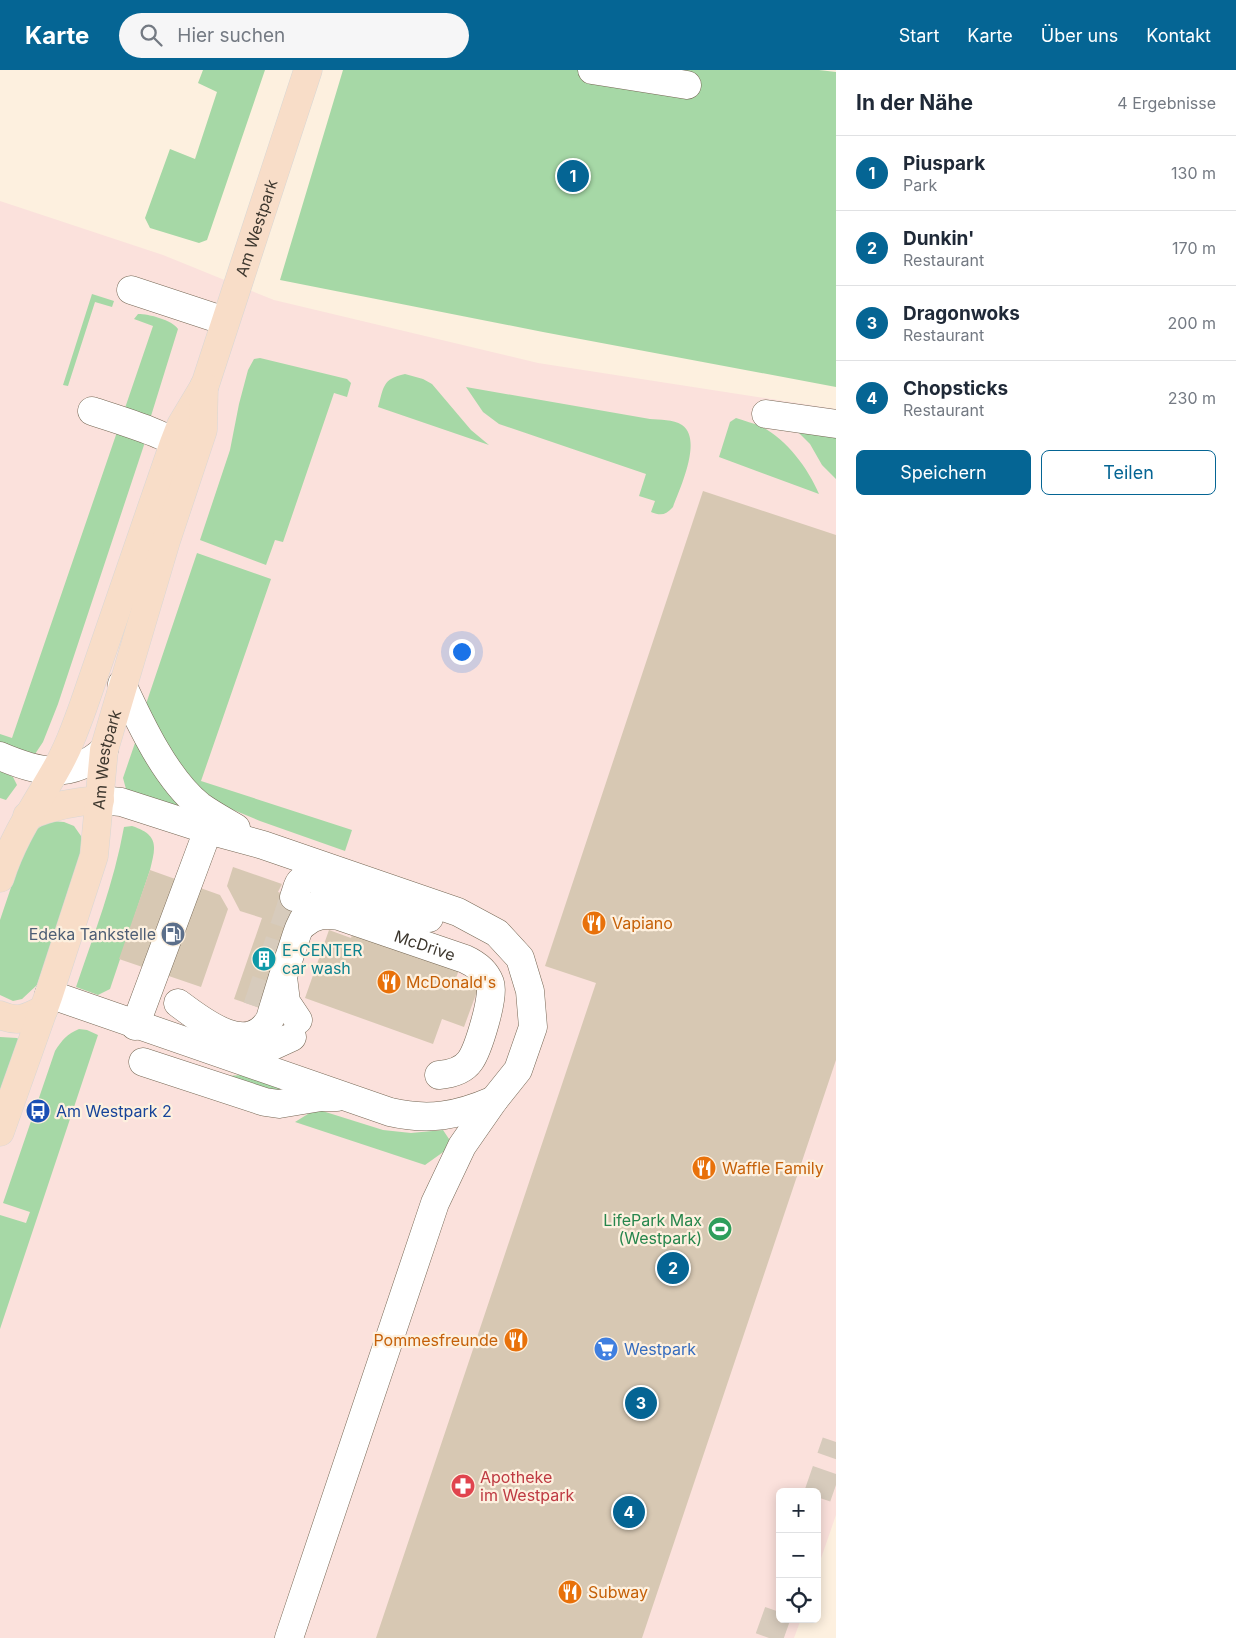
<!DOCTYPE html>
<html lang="de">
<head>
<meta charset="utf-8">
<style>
  body { margin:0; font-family:Inter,sans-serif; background:#f6f6f7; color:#1f2937 }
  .controls { position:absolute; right:15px; bottom:15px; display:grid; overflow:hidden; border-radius:8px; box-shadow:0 2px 12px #0003 }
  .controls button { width:45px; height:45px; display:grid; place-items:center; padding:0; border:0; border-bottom:1px solid #e0e1e3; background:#fff; color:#1f2937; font:25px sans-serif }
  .you { position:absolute; left:461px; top:581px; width:18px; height:18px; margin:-12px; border:4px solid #fff; border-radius:50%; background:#1a73e8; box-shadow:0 0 0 8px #1a73e833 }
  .badge { display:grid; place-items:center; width:32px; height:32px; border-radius:50%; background:#056594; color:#fff; font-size:16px; font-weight:700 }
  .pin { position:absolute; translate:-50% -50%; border:2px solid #fff; box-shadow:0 1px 5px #0006 }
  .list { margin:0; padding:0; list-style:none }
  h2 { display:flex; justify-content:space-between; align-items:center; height:65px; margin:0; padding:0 20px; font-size:21px }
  h2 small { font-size:16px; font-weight:400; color:#747a83 }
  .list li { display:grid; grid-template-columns:32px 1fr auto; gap:15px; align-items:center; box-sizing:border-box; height:75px; padding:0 20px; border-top:1px solid #e0e1e3 }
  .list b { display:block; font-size:19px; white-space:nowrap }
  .list p { margin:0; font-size:16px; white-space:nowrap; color:#747a83 }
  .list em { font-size:16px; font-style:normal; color:#747a83 }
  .actions { display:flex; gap:10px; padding:15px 20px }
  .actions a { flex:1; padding:11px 0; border:1px solid #056594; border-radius:8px; text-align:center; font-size:18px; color:#056594 }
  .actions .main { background:#056594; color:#fff }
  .icon { flex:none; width:28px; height:28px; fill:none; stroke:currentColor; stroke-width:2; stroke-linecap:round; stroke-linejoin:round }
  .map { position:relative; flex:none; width:836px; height:1568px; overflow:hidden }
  header { display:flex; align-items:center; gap:30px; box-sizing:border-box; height:70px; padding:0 25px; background:#056594; color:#fff }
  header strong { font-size:24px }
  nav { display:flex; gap:28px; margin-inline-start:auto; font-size:18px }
  .search { width:350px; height:45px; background:#f6f6f7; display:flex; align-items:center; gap:12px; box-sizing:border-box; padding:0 18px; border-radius:28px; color:#747a83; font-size:19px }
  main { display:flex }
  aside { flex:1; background:#fff }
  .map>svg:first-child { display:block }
  .commercial { fill:#fbe1dc }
  .green { fill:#a6d8a6 }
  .building { fill:#d7c8b3 }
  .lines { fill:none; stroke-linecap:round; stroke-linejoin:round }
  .minor-tunnel { stroke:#d7cbbc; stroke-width:28; stroke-dasharray:28 14; stroke-linecap:butt }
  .minor-casing { stroke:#756754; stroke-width:29 }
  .major-casing { stroke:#d8d7d5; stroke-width:29 }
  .minor { stroke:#fff; stroke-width:28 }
  .major { stroke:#f8ddc8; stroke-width:28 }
  .labels { text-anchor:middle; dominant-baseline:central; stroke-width:4.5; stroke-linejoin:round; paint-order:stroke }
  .street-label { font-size:16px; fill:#3d372e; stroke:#fdf0df }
  .food-label { font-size:16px; fill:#c56008; stroke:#fdf0df; text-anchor:start }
  .service-label { font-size:16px; fill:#4e5e75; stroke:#fdf0df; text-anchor:end }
  .culture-label { font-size:16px; fill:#0d838f; stroke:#fdf0df; text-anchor:start }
  .transit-label { font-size:16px; fill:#164399; stroke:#fdf0df; text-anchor:start }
  .leisure-label { font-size:16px; fill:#27864d; stroke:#fdf0df; text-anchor:end }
  .shop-label { font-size:16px; fill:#366cbe; stroke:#fdf0df; text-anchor:start }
  .health-label { font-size:16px; fill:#be3a42; stroke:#fdf0df; text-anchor:start }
</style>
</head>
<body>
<header>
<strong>Karte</strong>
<div class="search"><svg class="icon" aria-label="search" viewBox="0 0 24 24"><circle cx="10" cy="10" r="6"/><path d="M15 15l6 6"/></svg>Hier suchen</div>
<nav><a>Start</a><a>Karte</a><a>Über uns</a><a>Kontakt</a></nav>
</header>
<main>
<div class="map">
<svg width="836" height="1568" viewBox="0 0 836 1568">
  <rect width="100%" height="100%" fill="#fdf0df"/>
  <path class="commercial" d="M0,131L163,185L274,230L538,293L836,339V1445L817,1500V1422H780V1549H801L794,1568H0Z"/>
  <path class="green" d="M203,0H265L207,170L199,173L150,158L145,148L170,79L195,89L217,22L198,13Z
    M343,0H819L836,2V317L543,262L280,210Z
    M92,224L114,231L112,237L95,232L68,316L63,315Z
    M138,244C149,244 172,250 178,259L151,346L125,338L153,256L134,249Z
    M260,288L347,309L351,313L347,327L334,323L283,472L275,470L266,495L200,470L230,380L239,334L248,300L254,289Z
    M405,304L423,309L432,314L471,360L489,375L378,337C384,317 382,309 405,304Z
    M466,317L650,349C660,350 673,349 682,355C703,369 680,418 673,437C666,445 661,446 651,442L655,431L639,426L646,404L499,354L483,342Z
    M736,348C744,351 754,353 762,357C787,370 808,398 819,424L719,387L730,352Z
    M793,357L836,363V409L822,395L810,374Z
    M117,362L145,372L58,634L43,672L35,684L0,673V664L12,668Z
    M197,483L271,509L201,711L352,760L345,781L260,751L219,734L189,711L145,637Z
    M136,670L182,739L126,719L123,708Z
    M0,701L13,707L17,715L6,730L0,728Z
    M51,751L64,752L74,756L81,766L82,777L76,803L37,915L22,929L13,931L0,925V850L26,773C33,762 39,756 51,751Z
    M132,756C159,765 156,776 150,800L110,919L98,925L76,917C94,864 114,813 124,757Z
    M79,959L87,960L98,965L0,1259V1145L26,1153L30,1142L3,1133L55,981C62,970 67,964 79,959Z
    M0,967L17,968L21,971L0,1031Z
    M242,1005L285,1017L286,1022L260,1020L227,1006Z
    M316,1039L383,1060L411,1063L443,1060L453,1075L425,1095L295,1052Z"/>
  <path class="building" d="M703,421L836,465V990L642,1568H376L596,913L545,896Z
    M233,797L282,814L278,822L300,829L263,939L234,929L262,848L240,841L227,816Z
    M150,800L220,825L228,839L201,917L119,889Z
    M355,857L461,894L456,908L479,916L464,957L442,949L433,974L305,928L329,860L351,868Z"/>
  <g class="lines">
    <path class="minor-tunnel" d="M257,937L294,827
      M817,1427L836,1372
      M769,1568L780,1537"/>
    <defs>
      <g id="minor">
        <path d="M592,0L687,15"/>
        <path d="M131,220L225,251"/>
        <path d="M92,341C109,347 172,365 180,378C182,382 182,389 181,394"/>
        <path d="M766,344L836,354"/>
        <path d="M122,614C140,653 166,709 200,736C211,744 224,751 236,758"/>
        <path d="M0,686C37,702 71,711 104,680"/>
        <path d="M100,730L121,732L208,760L263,775L458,842L497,863L520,888L530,921L533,957L518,1000L494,1030L462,1076L435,1133L289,1568"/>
        <path d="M294,827C296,823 297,815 300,812C310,802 329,814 339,817"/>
        <path id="s1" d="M304,854C315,844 326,844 339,846L465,889C476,894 486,902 490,913C495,926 478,980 470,991C463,1001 450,1004 439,1005"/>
        <path d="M283,907L286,932L298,950"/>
        <path d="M49,924L390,1042C429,1051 457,1046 494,1030"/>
        <path d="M178,933C202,951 248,988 270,949C277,926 284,902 292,879C296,867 299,854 307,844C316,832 332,825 347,828C376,833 400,847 429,848"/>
        <path d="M135,956L208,760"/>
        <path d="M239,987L255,984L292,967"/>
        <path d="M143,992L265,1032L279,1034L321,1027H337"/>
      </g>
      <g id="major">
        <path d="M27,746C50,737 75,731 100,730"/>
        <path id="s2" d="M0,808C13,767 34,738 55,701C67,681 75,659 83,637L174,373L181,355L205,315L308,0"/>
        <path d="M0,945C18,953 27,948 44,939"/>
        <path id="s3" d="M0,1062L49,924L94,786L104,680L166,471L203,360L204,316"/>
      </g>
    </defs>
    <use href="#minor" class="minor-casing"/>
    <use href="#major" class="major-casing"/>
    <use href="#minor" class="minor"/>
    <use href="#major" class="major"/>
  </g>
  <defs>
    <symbol id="restaurant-disc" viewBox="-11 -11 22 22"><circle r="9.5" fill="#e8710a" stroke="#fdf0df"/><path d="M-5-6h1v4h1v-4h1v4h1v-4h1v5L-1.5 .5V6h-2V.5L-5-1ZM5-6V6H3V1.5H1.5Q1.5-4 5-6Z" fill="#fff"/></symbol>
    <symbol id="fuel-disc" viewBox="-11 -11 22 22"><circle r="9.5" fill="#5c6f8a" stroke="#fdf0df"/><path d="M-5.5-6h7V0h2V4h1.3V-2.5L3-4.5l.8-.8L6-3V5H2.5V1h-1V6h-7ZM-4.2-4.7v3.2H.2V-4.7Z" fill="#fff"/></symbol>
    <symbol id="building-disc" viewBox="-11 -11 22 22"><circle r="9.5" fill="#0f9aa8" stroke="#fdf0df"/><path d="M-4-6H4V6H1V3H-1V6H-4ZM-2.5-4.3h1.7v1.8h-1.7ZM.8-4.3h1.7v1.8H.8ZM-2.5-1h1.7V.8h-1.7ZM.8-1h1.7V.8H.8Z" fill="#fff"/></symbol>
    <symbol id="bus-disc" viewBox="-11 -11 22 22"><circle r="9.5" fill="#1a4fb4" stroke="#fdf0df"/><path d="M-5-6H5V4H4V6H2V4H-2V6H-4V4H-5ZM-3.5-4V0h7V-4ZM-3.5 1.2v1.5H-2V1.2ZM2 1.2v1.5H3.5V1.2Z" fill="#fff"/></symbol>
    <symbol id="stadium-disc" viewBox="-11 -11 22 22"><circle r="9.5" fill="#2e9e5b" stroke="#fdf0df"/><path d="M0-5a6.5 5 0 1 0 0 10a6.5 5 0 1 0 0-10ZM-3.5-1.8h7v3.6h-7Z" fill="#fff"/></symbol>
    <symbol id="supermarket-disc" viewBox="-11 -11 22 22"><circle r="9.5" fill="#3f7fe0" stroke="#fdf0df"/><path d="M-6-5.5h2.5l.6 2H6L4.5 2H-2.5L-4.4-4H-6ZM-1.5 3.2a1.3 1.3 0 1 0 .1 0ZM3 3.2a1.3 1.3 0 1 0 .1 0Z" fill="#fff"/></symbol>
    <symbol id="pharmacy-disc" viewBox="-11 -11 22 22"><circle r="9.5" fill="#e0444e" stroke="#fdf0df"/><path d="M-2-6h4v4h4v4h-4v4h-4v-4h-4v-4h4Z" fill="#fff"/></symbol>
  </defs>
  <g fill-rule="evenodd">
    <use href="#restaurant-disc" x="580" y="839" width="28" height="28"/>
    <use href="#fuel-disc" x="159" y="850" width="28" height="28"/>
    <use href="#building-disc" x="250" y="875" width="28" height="28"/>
    <use href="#restaurant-disc" x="375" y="898" width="28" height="28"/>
    <use href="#bus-disc" x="24" y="1027" width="28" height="28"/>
    <use href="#restaurant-disc" x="690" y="1084" width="28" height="28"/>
    <use href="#stadium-disc" x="706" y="1145" width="28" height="28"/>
    <use href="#restaurant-disc" x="502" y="1256" width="28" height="28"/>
    <use href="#supermarket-disc" x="592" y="1265" width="28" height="28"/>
    <use href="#pharmacy-disc" x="449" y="1402" width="28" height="28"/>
    <use href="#restaurant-disc" x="556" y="1508" width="28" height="28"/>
  </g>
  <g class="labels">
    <g class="street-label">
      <text stroke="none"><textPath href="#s2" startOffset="701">Am Westpark</textPath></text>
      <text stroke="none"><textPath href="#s3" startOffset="389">Am Westpark</textPath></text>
      <text stroke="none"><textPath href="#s1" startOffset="128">McDrive</textPath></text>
    </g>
    <g class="food-label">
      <text x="612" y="853">Vapiano</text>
      <text x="406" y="912">McDonald's</text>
      <text x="722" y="1098">Waffle Family</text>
      <text x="498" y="1270" text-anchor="end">Pommesfreunde</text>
      <text x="588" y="1522">Subway</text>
    </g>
    <g class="service-label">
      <text x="156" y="864">Edeka Tankstelle</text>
    </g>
    <g class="culture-label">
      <text x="282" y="880">E-CENTER<tspan x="282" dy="18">car wash</tspan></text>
    </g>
    <g class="transit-label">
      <text x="56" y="1041">Am Westpark 2</text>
    </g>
    <g class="leisure-label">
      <text x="702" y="1150">LifePark Max<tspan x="702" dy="18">(Westpark)</tspan></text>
    </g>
    <g class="shop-label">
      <text x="624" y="1279">Westpark</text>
    </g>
    <g class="health-label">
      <text x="480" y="1407">Apotheke<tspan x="480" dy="18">im Westpark</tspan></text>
    </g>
  </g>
</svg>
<div class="controls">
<button>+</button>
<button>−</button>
<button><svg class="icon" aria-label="locate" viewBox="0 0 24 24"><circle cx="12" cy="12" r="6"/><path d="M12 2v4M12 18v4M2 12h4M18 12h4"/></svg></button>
</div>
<div class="you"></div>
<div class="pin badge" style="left:573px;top:106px">1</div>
<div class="pin badge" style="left:673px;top:1198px">2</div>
<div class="pin badge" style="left:641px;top:1333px">3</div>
<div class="pin badge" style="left:629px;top:1442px">4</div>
</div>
<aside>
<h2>In der Nähe<small>4 Ergebnisse</small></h2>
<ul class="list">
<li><span class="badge">1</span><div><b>Piuspark</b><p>Park</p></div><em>130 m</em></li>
<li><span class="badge">2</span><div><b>Dunkin'</b><p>Restaurant</p></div><em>170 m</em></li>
<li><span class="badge">3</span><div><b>Dragonwoks</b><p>Restaurant</p></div><em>200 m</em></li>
<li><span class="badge">4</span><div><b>Chopsticks</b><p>Restaurant</p></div><em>230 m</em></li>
</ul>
<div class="actions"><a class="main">Speichern</a><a>Teilen</a></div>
</aside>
</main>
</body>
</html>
